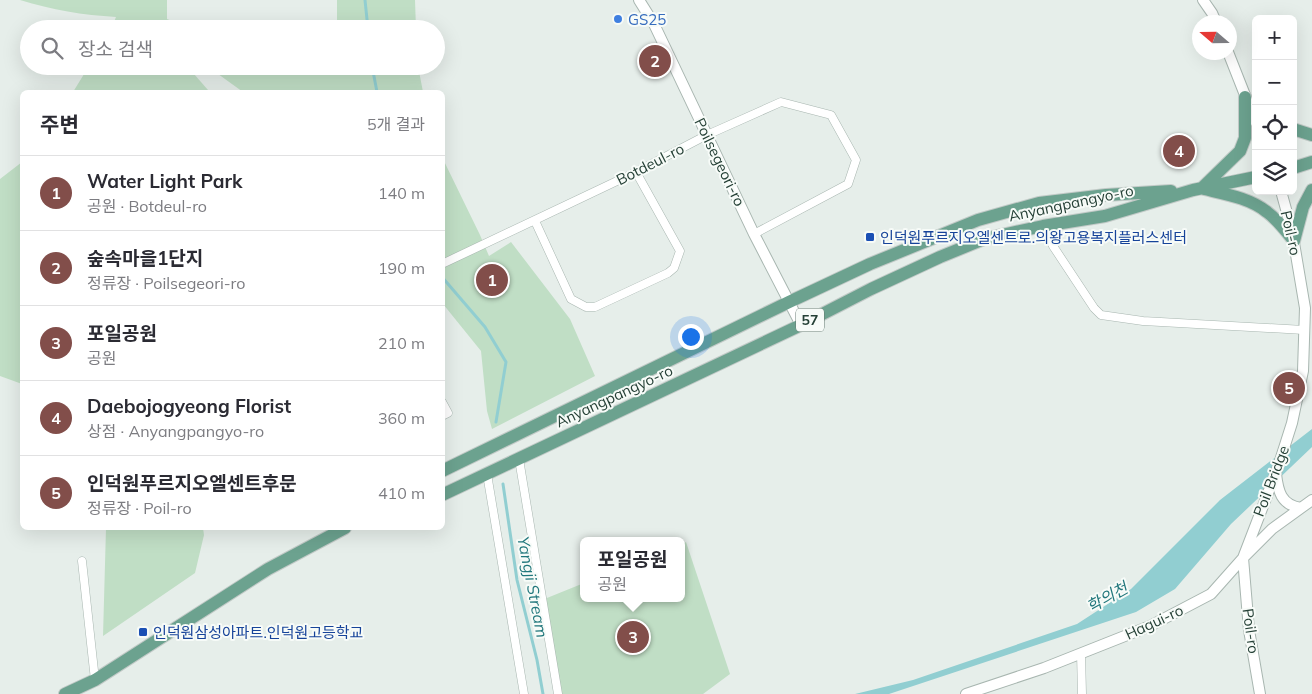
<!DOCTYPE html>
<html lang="ko">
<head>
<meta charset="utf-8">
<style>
  body { margin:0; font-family:Mulish,"Noto Sans KR",sans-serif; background:#f2f2f3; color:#2b2b33 }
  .controls { position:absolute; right:15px; top:15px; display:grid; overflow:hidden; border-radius:8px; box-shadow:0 5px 20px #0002 }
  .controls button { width:45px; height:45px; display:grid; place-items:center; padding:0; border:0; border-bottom:1px solid #e1e1e2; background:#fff; color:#2b2b33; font:25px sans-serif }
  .compass { position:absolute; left:1192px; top:15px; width:45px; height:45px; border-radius:50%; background:#fff; box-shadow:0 5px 20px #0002; rotate:290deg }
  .you { position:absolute; left:690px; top:336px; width:18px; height:18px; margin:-12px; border:4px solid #fff; border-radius:50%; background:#1a73e8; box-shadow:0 0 0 8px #1a73e833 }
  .badge { display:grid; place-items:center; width:32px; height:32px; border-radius:50%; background:#824e4a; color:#fff; font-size:16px; font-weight:700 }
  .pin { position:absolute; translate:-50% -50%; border:2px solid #fff; box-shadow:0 1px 5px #0006 }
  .popup { position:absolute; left:580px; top:537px; width:105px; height:65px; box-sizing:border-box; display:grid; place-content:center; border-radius:8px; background:#fff; filter:drop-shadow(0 1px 4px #0005); font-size:16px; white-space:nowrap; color:#7c7c81 }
  .popup b { font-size:19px; color:#2b2b33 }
  .popup::after { content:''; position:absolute; left:50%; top:100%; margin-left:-10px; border:10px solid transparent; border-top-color:#fff }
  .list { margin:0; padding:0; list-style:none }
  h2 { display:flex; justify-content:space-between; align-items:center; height:65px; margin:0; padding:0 20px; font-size:21px }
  h2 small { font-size:16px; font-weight:400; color:#7c7c81 }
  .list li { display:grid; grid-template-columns:32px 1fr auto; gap:15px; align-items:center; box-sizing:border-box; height:75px; padding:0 20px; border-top:1px solid #e1e1e2 }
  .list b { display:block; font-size:19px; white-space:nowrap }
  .list p { margin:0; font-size:16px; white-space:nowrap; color:#7c7c81 }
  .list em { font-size:16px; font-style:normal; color:#7c7c81 }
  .icon { flex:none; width:28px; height:28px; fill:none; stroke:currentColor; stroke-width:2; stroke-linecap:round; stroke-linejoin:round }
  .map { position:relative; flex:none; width:1312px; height:694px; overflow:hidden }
  .search { position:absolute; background:#fff; box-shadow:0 5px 20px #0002; left:20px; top:20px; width:425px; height:55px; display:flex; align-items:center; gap:12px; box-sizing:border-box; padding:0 18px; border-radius:28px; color:#7c7c81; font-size:19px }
  .panel { position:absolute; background:#fff; box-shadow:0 5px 20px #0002; left:20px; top:90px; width:425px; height:440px; border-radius:8px }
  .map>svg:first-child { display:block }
  .green { fill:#c0dec5 }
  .water { fill:#91ced1 }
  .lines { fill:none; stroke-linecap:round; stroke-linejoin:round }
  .stream { stroke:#91ced1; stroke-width:3 }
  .minor-casing { stroke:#a8b6b0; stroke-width:9 }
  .tertiary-casing { stroke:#a8b6b0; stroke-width:12 }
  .primary-casing { stroke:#c2cac7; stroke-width:14 }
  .minor { stroke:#fff; stroke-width:8 }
  .tertiary { stroke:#fff; stroke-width:10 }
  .primary { stroke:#6ca28f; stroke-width:12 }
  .shop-dot { fill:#3f7fe0; stroke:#f7fbf8; stroke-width:2 }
  .transit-dot { fill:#1a4fb4; stroke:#f7fbf8; stroke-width:2 }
  .labels { text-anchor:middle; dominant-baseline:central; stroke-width:4; stroke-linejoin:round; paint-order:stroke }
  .shield { fill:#f7fbf8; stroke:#647870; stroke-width:1 }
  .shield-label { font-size:14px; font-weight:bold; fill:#254036 }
  .shop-label { font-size:15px; fill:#366cbe; stroke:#f7fbf8; text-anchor:start }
  .street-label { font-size:15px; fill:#254036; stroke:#f7fbf8 }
  .transit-label { font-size:15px; fill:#164399; stroke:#f7fbf8; text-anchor:start }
  .water-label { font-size:16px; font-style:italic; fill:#20767b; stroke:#f7fbf8 }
</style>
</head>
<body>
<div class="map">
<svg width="1312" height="694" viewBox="0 0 1312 694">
  <rect width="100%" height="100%" fill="#e6eeea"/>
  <path class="green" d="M20,0H167V19L191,29H111L116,17C83,15 52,10 20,0Z
    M337,0H415L416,29H337Z
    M89,66H187L208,90L207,92H73Z
    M207,66H418L423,92H243Z
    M442,157L480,235L489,256L511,242L570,319L595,376L492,429L487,411L481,351L443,304Z
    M22,162V384L0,376V179Z
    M106,528H203L204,535L195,573L103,636Z
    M686,542L730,674L703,694H559L542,600L584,583V598H682V544Z"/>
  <path class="water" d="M1312,429V447L1231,524L1175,589L1136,612L889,694H855L913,680L1077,624L1131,589L1220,500Z"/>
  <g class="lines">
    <path class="stream" d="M365,0L368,29
      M372,66L377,92
      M442,277L485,327L506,362L496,422
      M503,484L517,580L537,660L543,694"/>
    <defs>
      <path id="minor" d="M535,221L571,299L586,307H595L668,273L674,268L680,251L636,172
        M1043,226L1053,246L1094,308L1101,315L1143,321L1304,330
        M442,264L636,172L707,135L781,102L831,115L856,160L848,184L754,234
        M442,402L448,413L442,416
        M519,459L558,694
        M487,474L524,694
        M82,561L95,680
        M1081,653L1082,694"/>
      <path id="tertiary" d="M639,0L654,24L754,234L801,325
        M1203,0L1212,13L1216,22
        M1228,52L1256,123
        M1276,474C1278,491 1281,505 1301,508
        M966,694L1044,668L1150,626L1211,594L1243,558L1272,529L1312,500
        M1260,694L1249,630L1243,558L1278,467L1292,423L1303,371L1305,308L1292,231L1281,191"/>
      <path id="primary" d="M1293,129L1312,135
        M1293,168L1312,162
        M1202,188L1240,151L1245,138V97
        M1204,189C1225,194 1250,198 1267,212C1278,220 1286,231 1294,241
        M1294,241L1303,207L1312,190
        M442,471L789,302L870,264L978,220L1039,203L1106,195L1171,191
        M442,495L801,325L871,289L940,257L984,239L1043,226L1105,216L1193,190L1256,177
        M65,694L95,680L268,569L345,528"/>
    </defs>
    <use href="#minor" class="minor-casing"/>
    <use href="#tertiary" class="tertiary-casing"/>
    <use href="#primary" class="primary-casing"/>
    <use href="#minor" class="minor"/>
    <use href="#tertiary" class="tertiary"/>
    <use href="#primary" class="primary"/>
  </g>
  <circle class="shop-dot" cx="618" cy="19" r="5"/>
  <g class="transit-dot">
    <rect x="865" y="232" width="10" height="10" rx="2.5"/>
    <rect x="138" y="627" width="10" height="10" rx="2.5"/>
  </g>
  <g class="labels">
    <rect class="shield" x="796" y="308.5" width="28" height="23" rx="4"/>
    <g class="shield-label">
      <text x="810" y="320">57</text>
    </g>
    <g class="shop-label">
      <text x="628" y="19">GS25</text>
    </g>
    <g class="street-label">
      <text transform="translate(720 162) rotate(64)">Poilsegeori-ro</text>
      <text transform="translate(650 164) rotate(-27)">Botdeul-ro</text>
      <text transform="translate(1071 203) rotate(-12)">Anyangpangyo-ro</text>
      <text transform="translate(1291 233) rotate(77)">Poil-ro</text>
      <text transform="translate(614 396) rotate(-25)">Anyangpangyo-ro</text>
      <text transform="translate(1271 481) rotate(-69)">Poil Bridge</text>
      <text transform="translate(1154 622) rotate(-25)">Hagui-ro</text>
      <text transform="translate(1251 631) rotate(82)">Poil-ro</text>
    </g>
    <g class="transit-label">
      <text x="880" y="237">인덕원푸르지오엘센트로.의왕고용복지플러스센터</text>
      <text x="153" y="632">인덕원삼성아파트.인덕원고등학교</text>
    </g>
    <g class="water-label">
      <text transform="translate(533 587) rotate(79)">Yangji Stream</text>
      <text transform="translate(1107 597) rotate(-29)">학의천</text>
    </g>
  </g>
</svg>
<div class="controls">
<button>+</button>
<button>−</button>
<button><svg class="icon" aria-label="locate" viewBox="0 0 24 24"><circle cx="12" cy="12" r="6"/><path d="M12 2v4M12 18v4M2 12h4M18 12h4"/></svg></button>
<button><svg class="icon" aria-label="layers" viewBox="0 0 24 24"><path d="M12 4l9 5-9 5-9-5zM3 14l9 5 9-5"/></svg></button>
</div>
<svg class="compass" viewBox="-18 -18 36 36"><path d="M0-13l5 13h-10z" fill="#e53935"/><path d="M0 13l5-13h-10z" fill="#7c7c81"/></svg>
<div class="you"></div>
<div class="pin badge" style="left:492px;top:280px">1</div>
<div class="pin badge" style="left:655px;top:61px">2</div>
<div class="pin badge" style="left:633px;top:637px">3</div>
<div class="popup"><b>포일공원</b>공원</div>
<div class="pin badge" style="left:1179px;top:151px">4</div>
<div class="pin badge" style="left:1289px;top:388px">5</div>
<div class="search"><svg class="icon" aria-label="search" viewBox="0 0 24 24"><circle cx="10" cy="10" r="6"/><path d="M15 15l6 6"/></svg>장소 검색</div>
<section class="panel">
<h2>주변<small>5개 결과</small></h2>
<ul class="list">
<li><span class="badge">1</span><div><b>Water Light Park</b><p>공원 · Botdeul-ro</p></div><em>140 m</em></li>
<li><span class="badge">2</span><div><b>숲속마을1단지</b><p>정류장 · Poilsegeori-ro</p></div><em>190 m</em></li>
<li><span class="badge">3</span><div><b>포일공원</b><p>공원</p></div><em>210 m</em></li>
<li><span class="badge">4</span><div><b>Daebojogyeong Florist</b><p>상점 · Anyangpangyo-ro</p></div><em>360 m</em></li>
<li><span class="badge">5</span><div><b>인덕원푸르지오엘센트후문</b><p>정류장 · Poil-ro</p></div><em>410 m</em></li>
</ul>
</section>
</div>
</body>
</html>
